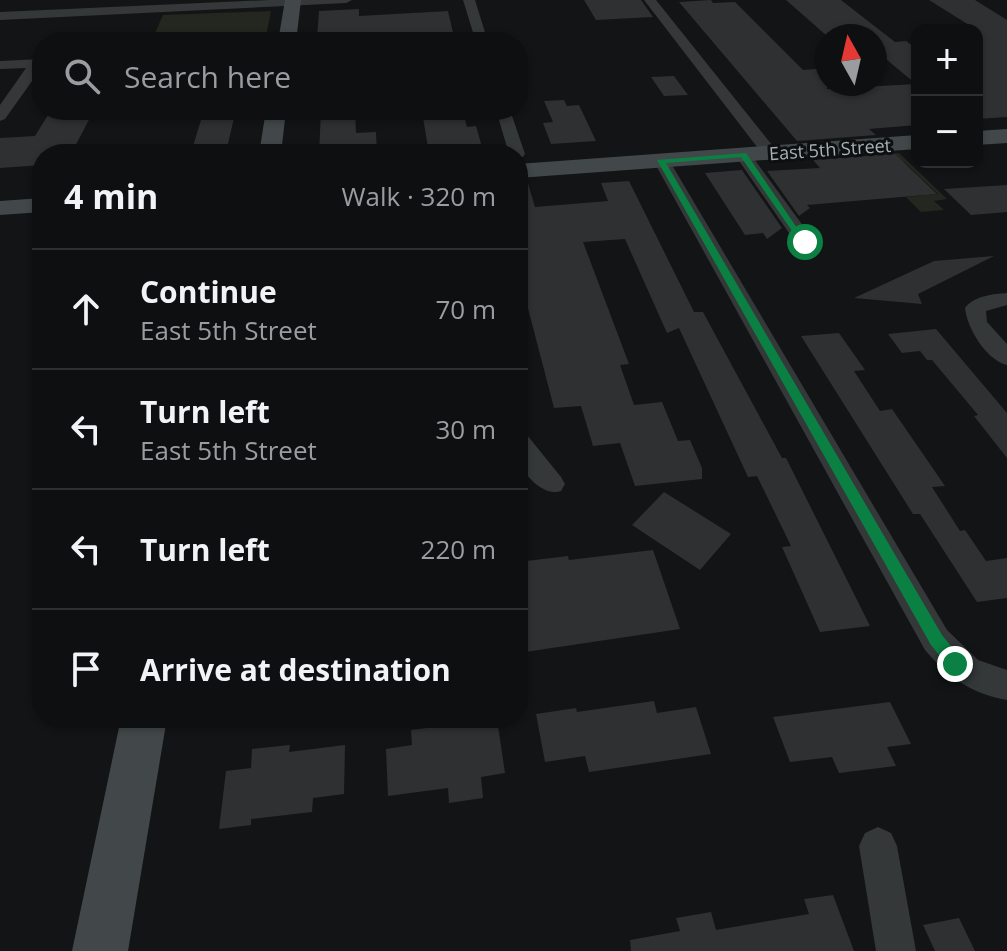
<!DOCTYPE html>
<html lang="en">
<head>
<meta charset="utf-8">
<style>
  body { margin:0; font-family:"Open Sans",sans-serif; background:#171819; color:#f1f3f6 }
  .controls { position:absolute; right:24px; top:24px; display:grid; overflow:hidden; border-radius:16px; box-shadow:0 2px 6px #0004 }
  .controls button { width:72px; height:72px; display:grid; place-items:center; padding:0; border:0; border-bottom:2px solid #2e2f30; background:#0e0f10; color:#f1f3f6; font:40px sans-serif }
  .compass { position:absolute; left:815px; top:24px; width:72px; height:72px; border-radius:50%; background:#0e0f10; box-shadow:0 2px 6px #0004; rotate:352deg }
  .stop { position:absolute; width:24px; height:24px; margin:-18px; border:6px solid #0b8043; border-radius:50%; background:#fff }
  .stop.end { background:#0b8043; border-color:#fff; box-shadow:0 2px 8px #0008 }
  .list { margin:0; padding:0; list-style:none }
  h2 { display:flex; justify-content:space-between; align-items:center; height:104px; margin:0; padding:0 32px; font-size:34px }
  h2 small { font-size:26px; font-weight:400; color:#9b9c9f }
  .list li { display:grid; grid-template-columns:52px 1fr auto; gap:24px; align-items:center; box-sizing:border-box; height:120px; padding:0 32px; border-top:2px solid #2e2f30 }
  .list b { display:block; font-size:30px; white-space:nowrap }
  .list p { margin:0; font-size:26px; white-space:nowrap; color:#9b9c9f }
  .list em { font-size:26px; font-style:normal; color:#9b9c9f }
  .icon { flex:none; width:44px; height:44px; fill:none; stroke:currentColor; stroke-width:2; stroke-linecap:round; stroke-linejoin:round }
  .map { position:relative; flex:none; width:1007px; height:951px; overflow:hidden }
  .search { position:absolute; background:#0e0f10; box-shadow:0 2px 6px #0004; left:32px; top:32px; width:496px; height:88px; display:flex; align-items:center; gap:20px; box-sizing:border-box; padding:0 28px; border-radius:32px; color:#9b9c9f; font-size:30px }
  .panel { position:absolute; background:#0e0f10; box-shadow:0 2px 6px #0004; left:32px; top:144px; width:496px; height:584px; border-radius:32px }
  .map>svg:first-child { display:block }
  .green { fill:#23271f }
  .building { fill:#2e3031 }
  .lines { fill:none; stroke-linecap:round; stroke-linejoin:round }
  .street { fill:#343839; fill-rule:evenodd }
  .secondary { fill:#424849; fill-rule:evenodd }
  .route { fill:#0b8043 }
  .labels { text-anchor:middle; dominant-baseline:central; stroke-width:6; stroke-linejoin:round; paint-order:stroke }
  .far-street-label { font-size:18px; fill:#a5b3b5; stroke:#0e0f10 }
</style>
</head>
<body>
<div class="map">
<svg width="1007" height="951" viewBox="0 0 1007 951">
  <rect width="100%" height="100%" fill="#131415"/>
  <path class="green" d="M271,11L265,42H151L163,15Z
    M899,153L947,199L934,201L944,210L921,212L906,197L938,194L904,162L870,164L863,156Z"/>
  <path class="building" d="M584,0H641L653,17L596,20Z
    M711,0L713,3L735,2L803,70L827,68V89L916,84L875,50V36H827L786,0H841L895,42L906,41L917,49V125L869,129L876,135L797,141L679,2Z
    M929,0H975L1007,20V117L977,119V30Z
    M359,9V16L448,11L454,37L397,40L396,34L317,38L319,11Z
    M674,76L688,95L664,96L651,77Z
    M564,100L567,106L579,105L596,141L551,144L543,123L553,122L544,101Z
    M321,110H355L356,133L376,132L377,154H319Z
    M456,110L457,113L463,112L467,127L476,126L484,154H429L422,111Z
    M93,112L71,154H42V165L0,168V138L35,136L48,115Z
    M234,118L228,144L193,146L201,120Z
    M895,154L937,194L807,205L810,208L799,216L767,171L820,168L813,160Z
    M742,170L782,228L767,239L763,233L745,235L705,173Z
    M527,180L535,207L608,201L601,183L629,181L694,312H703L782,458H786L870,626L820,632L782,547L791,546L757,476L748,477L679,328L667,333L625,239L583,242L629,364L620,365L634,405L662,402L678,441L690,440L702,468V479L635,486L620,443L593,446L581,406L554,408L518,270V181Z
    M1007,185V212L971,215L944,189Z
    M994,256L918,294L922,304L854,298L934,261Z
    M936,329L1007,413V458L974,416L978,415L932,360H927L920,351L902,353L888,334Z
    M839,333L865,370L854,371L880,411L892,409L945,486L932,487L960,531L965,530L986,561L1007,558V598L977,602L920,514H913L801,336Z
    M664,492L731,534L700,570L632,525Z
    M653,550L680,629L525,652L518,610V562L568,556L569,560Z
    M654,701L657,713L696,707L711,754L589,772L585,756L545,762L536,714L576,708L577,712Z
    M890,702L911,744L887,747L896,766L839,773L832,757L790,762L773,717Z
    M497,719L505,773L481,777L483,798L449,803L448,788L388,796L386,749L412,745L411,730Z
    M290,745L289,752L345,745L344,794L313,798L312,812L251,819V825L219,829L226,771L251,768L252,749Z
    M833,895L854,951H631L630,940L680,931L676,918L711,912L716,930L809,914L804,899Z
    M959,918L975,951H935L923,925Z"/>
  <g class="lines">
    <path class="street" d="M270,0H352L346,3L0,20V12Z
      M463,0H475L488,42H476Z
      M644,0H656L776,150V156H764Z
      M42,59V67L5,119L0,121V105L26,68L0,69V61Z
      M496,110H510L525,154L523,157L509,154Z
      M743,150L749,152L812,238L814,242L812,246H798L735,155Z
      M661,155L669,160L947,630L978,660L1007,670V700C972,694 948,677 925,650L653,160Z
      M1007,293V305L986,311L987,322L1007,344V365C986,360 967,328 965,308C974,296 992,294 1007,293Z
      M518,432L527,435L561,477L565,484L561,491C544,497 523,475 518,459C516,452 518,439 518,432Z
      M878,827L891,833L897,846L916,951H876L859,846L865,833Z"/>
    <path class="secondary" d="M285,0H301L296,42H278Z
      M266,110H286L281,154H259Z
      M1007,129V143L977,145V131Z
      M917,135V149L518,178V164Z
      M42,198V212L0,215V201Z
      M121,718H167L128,951H72Z"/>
  </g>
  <path class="route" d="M746,153L808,244H801L741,157L666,163L942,635L961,659V669H950L931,645L657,160Z"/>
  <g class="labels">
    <g class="far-street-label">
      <text transform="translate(830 149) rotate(-4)">East 5th Street</text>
    </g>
  </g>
</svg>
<div class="controls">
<button>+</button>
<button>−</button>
</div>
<svg class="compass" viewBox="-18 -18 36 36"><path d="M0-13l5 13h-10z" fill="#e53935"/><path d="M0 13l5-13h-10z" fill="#9b9c9f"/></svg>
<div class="stop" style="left:805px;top:242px"></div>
<div class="stop end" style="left:955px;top:664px"></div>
<div class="search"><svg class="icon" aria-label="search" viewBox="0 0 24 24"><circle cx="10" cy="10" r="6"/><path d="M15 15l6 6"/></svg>Search here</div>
<section class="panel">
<h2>4 min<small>Walk · 320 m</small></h2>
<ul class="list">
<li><svg class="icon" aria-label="ahead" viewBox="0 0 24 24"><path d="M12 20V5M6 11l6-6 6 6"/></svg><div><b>Continue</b><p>East 5th Street</p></div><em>70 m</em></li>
<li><svg class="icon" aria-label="left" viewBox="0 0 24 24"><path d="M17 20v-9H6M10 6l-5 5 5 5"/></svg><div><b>Turn left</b><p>East 5th Street</p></div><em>30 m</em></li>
<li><svg class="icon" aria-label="left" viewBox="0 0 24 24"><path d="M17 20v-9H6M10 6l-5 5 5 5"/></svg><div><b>Turn left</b></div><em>220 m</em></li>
<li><svg class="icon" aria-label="arrive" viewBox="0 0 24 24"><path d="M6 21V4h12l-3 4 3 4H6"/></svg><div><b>Arrive at destination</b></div></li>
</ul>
</section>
</div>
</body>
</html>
